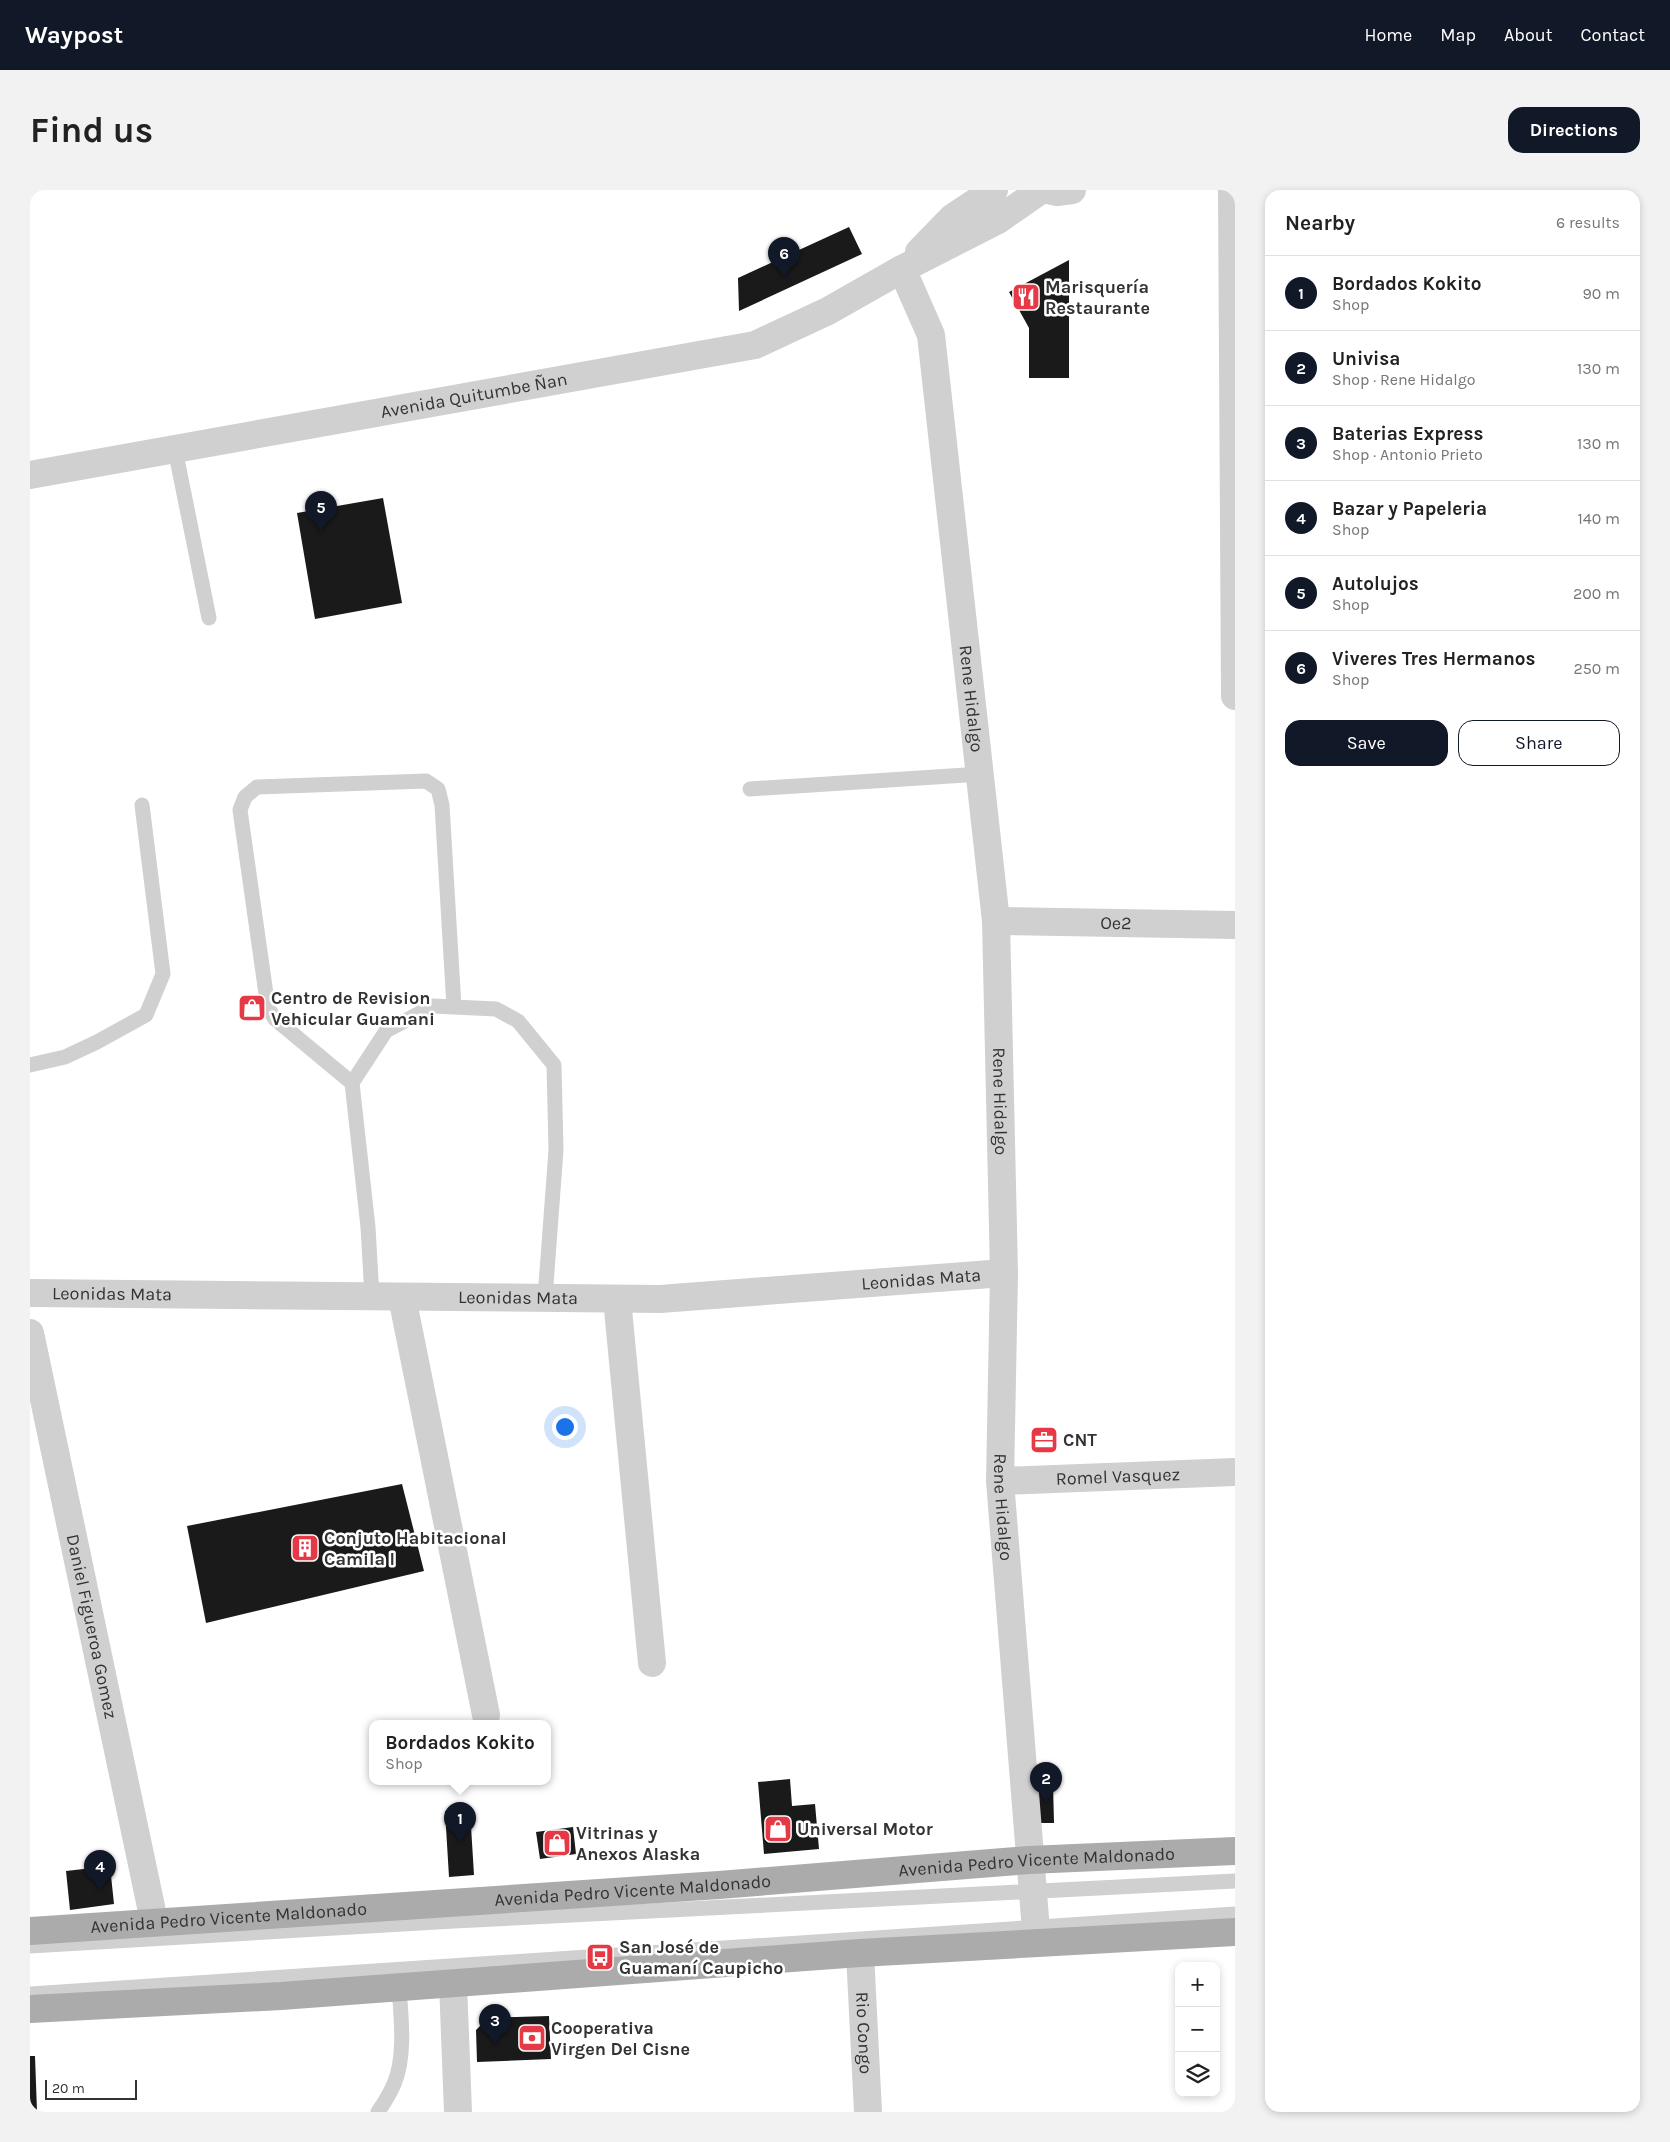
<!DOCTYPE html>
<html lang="en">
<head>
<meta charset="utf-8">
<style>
  body { margin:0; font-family:Karla,sans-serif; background:#f2f2f2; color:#222 }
  .controls { position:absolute; right:15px; bottom:15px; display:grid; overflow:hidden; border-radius:10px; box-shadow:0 2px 8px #0003 }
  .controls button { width:45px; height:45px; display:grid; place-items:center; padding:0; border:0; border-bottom:1px solid #e0e0e0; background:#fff; color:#222; font:25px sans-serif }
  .scale { position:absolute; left:15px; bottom:12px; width:92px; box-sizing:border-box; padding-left:5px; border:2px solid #333; border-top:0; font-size:14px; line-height:18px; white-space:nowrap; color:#333; -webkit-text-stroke:4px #fff; paint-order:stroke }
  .you { position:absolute; left:534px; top:1236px; width:18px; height:18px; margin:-12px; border:4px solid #fff; border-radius:50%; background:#1a73e8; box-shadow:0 0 0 8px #1a73e833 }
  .badge { display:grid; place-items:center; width:32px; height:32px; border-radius:50%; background:#111827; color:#fff; font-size:16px; font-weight:700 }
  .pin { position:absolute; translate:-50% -41px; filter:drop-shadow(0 1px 2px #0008) }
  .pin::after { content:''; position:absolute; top:26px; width:18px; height:15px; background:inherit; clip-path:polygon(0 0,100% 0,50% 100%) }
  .popup { position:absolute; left:339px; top:1530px; width:182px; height:65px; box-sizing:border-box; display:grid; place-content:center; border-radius:10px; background:#fff; filter:drop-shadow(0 1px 4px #0005); font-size:16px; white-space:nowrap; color:#767676 }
  .popup b { font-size:19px; color:#222 }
  .popup::after { content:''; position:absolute; left:50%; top:100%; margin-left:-10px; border:10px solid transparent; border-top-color:#fff }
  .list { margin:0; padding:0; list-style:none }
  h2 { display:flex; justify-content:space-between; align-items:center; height:65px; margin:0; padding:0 20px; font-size:21px }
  h2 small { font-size:16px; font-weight:400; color:#767676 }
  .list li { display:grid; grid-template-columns:32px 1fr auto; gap:15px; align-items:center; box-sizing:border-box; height:75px; padding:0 20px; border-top:1px solid #e0e0e0 }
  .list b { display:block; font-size:19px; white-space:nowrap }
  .list p { margin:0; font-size:16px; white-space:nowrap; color:#767676 }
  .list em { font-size:16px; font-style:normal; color:#767676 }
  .actions { display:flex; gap:10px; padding:15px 20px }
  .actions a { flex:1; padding:11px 0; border:1px solid #111827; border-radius:15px; text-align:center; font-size:18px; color:#111827 }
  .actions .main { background:#111827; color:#fff }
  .icon { flex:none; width:28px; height:28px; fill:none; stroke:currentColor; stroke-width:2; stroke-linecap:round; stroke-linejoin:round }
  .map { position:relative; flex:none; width:1205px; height:1922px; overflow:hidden; border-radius:15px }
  header { display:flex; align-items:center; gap:30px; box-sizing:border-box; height:70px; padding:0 25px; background:#111827; color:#fff }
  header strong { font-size:24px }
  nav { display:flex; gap:28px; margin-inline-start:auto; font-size:18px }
  .intro { display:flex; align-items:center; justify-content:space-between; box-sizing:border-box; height:120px; padding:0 30px }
  h1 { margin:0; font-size:35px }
  .button { padding:12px 22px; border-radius:15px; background:#111827; color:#fff; font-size:18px; font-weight:700 }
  main { display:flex; gap:30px; padding:0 30px }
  aside { flex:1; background:#fff; border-radius:15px; box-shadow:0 2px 8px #0003 }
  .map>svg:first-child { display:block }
  .building { fill:#1a1a1a }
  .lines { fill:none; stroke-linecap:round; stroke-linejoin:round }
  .service { stroke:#d0d0d0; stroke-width:15 }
  .minor { stroke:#d0d0d0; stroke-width:28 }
  .tertiary { stroke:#d0d0d0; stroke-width:28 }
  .primary { stroke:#ababab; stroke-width:28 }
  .labels { text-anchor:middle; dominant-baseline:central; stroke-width:5; stroke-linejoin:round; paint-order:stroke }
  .poi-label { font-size:18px; font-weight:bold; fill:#333; stroke:#fff; text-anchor:start }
  .street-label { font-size:18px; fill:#333; stroke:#fff }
</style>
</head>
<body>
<header>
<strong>Waypost</strong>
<nav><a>Home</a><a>Map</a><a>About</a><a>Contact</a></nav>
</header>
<div class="intro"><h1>Find us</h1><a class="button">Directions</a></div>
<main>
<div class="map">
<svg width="1205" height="1922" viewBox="0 0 1205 1922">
  <rect width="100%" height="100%" fill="#fff"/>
  <path class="building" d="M819,37L832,64L709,121L708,88Z
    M1039,70V188H999V138L979,102Z
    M353,308L372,413L285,429L267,323Z
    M372,1294L394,1381L176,1433L157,1336Z
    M760,1589L762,1616L785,1614L789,1659L734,1664L728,1592Z
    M1007,1593H1023L1024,1633H1008Z
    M440,1620L444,1685L419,1687L415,1621Z
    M543,1637L546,1664L510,1669L506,1642Z
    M80,1676L84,1714L40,1720L36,1681Z
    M519,1826L521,1869L447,1872L446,1840L458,1828Z
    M0,1866H5L7,1921H0Z"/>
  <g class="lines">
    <path class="service" d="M145,259L179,428
      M720,599L951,584
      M0,875L35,867L67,852L116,825L133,784L112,615
      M322,893L356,841L403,816L466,819L488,831L524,875L526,960L515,1108
      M342,1107L338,1037L322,893L245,829L238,818L210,620L215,607L227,597L396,591L408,599L412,615L424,817
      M0,1756L424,1731L1205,1691
      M0,1804L1205,1724
      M348,1922C354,1913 360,1904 364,1894C376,1866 371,1827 369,1797"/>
    <g class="minor">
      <path d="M1018,0L1027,2L1042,0"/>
      <path d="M1202,0L1205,506"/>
      <path id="s1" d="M872,79L901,145L966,731L974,1083L970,1291L1007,1753"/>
      <path id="s2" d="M966,731L1205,735"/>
      <path id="s3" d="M0,1103L630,1109L974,1083"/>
      <path d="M372,1107L456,1525"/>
      <path d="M587,1109L622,1473"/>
      <path id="s4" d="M0,1143L124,1731"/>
      <path id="s5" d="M970,1291L1205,1282"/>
      <path id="s6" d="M830,1763L838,1922"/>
      <path d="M423,1793L428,1922"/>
    </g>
    <g class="tertiary">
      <path d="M889,62L922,28L964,0"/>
      <path id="s7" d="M0,285L725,155L798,121L872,79L968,30L1011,0"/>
    </g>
    <g class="primary">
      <path id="s8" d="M0,1741L689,1695L999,1670L1205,1661"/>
      <path d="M0,1819L251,1806L830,1763L1205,1742"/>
    </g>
  </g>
  <defs>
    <symbol id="restaurant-square" viewBox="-11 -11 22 22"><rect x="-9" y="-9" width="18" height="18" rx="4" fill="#e63946" stroke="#fff"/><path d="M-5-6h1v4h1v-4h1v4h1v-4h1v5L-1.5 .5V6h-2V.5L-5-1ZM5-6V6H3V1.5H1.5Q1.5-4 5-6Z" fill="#fff"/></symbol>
    <symbol id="shop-square" viewBox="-11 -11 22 22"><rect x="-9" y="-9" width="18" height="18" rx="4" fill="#e63946" stroke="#fff"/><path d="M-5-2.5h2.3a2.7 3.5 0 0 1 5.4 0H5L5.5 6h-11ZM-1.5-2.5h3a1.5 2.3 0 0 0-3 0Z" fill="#fff"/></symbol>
    <symbol id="office-square" viewBox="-11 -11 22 22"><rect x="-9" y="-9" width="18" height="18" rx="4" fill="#e63946" stroke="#fff"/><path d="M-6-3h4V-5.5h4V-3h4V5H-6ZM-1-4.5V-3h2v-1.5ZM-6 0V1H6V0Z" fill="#fff"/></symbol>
    <symbol id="building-square" viewBox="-11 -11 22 22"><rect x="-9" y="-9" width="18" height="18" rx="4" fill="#e63946" stroke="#fff"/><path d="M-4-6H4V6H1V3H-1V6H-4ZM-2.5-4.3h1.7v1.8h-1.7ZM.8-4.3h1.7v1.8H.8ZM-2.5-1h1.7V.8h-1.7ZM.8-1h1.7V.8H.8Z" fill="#fff"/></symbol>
    <symbol id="bus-square" viewBox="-11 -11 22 22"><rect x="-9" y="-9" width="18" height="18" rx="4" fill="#e63946" stroke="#fff"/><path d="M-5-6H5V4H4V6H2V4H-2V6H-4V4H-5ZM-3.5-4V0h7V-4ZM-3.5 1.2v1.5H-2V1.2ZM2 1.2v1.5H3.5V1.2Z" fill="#fff"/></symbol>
    <symbol id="bank-square" viewBox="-11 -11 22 22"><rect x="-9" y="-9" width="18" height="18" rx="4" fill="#e63946" stroke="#fff"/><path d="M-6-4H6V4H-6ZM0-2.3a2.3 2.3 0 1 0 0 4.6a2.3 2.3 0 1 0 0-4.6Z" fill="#fff"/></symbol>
  </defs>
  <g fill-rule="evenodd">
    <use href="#restaurant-square" x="980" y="91" width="32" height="32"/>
    <use href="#shop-square" x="206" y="802" width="32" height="32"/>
    <use href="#office-square" x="998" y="1234" width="32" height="32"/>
    <use href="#building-square" x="259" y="1342" width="32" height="32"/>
    <use href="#shop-square" x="732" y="1623" width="32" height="32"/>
    <use href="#shop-square" x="511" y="1637" width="32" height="32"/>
    <use href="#bus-square" x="554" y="1751" width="32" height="32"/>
    <use href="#bank-square" x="486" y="1832" width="32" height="32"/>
  </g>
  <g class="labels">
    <g class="poi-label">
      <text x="1015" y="97">Marisquería<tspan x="1015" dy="21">Restaurante</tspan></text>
      <text x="241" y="808">Centro de Revision<tspan x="241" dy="21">Vehicular Guamani</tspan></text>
      <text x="1033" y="1250">CNT</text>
      <text x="294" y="1348">Conjuto Habitacional<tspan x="294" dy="21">Camila I</tspan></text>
      <text x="767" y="1639">Universal Motor</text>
      <text x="546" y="1643">Vitrinas y<tspan x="546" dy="21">Anexos Alaska</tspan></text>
      <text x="589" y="1757">San José de<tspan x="589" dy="21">Guamaní Caupicho</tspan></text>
      <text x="521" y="1838">Cooperativa<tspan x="521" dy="21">Virgen Del Cisne</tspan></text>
    </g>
    <g class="street-label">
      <text stroke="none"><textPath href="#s7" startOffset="451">Avenida Quitumbe Ñan</textPath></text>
      <text stroke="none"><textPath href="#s1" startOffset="438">Rene Hidalgo</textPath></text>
      <text stroke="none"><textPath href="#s2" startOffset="120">Oe2</textPath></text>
      <text stroke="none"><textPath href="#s1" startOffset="842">Rene Hidalgo</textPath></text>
      <text stroke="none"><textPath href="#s3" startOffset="892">Leonidas Mata</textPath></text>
      <text stroke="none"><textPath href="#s3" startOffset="82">Leonidas Mata</textPath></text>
      <text stroke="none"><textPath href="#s3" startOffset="488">Leonidas Mata</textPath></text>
      <text stroke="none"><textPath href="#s5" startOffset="118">Romel Vasquez</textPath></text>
      <text stroke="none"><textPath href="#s1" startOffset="1248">Rene Hidalgo</textPath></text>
      <text stroke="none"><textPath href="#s4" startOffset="300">Daniel Figueroa Gomez</textPath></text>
      <text stroke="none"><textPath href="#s8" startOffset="1009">Avenida Pedro Vicente Maldonado</textPath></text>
      <text stroke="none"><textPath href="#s8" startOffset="604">Avenida Pedro Vicente Maldonado</textPath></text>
      <text stroke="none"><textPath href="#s8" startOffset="199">Avenida Pedro Vicente Maldonado</textPath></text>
      <text stroke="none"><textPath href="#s6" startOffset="80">Rio Congo</textPath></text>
    </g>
  </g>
</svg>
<div class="controls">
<button>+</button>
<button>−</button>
<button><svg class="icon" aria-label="layers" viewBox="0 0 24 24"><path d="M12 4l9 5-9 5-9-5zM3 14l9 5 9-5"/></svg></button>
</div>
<div class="scale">20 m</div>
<div class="you"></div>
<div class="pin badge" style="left:430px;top:1653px">1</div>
<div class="popup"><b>Bordados Kokito</b>Shop</div>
<div class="pin badge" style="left:1016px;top:1613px">2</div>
<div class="pin badge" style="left:465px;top:1855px">3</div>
<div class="pin badge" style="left:70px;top:1701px">4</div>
<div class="pin badge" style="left:291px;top:342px">5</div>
<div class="pin badge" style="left:754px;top:88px">6</div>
</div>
<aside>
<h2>Nearby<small>6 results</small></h2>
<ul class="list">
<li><span class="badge">1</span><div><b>Bordados Kokito</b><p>Shop</p></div><em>90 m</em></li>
<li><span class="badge">2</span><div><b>Univisa</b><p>Shop · Rene Hidalgo</p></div><em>130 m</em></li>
<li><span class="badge">3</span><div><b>Baterias Express</b><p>Shop · Antonio Prieto</p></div><em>130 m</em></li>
<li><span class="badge">4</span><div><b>Bazar y Papeleria</b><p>Shop</p></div><em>140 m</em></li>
<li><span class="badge">5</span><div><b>Autolujos</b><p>Shop</p></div><em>200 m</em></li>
<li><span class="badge">6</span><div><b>Viveres Tres Hermanos</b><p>Shop</p></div><em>250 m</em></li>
</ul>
<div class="actions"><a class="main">Save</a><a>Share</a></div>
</aside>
</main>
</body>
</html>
